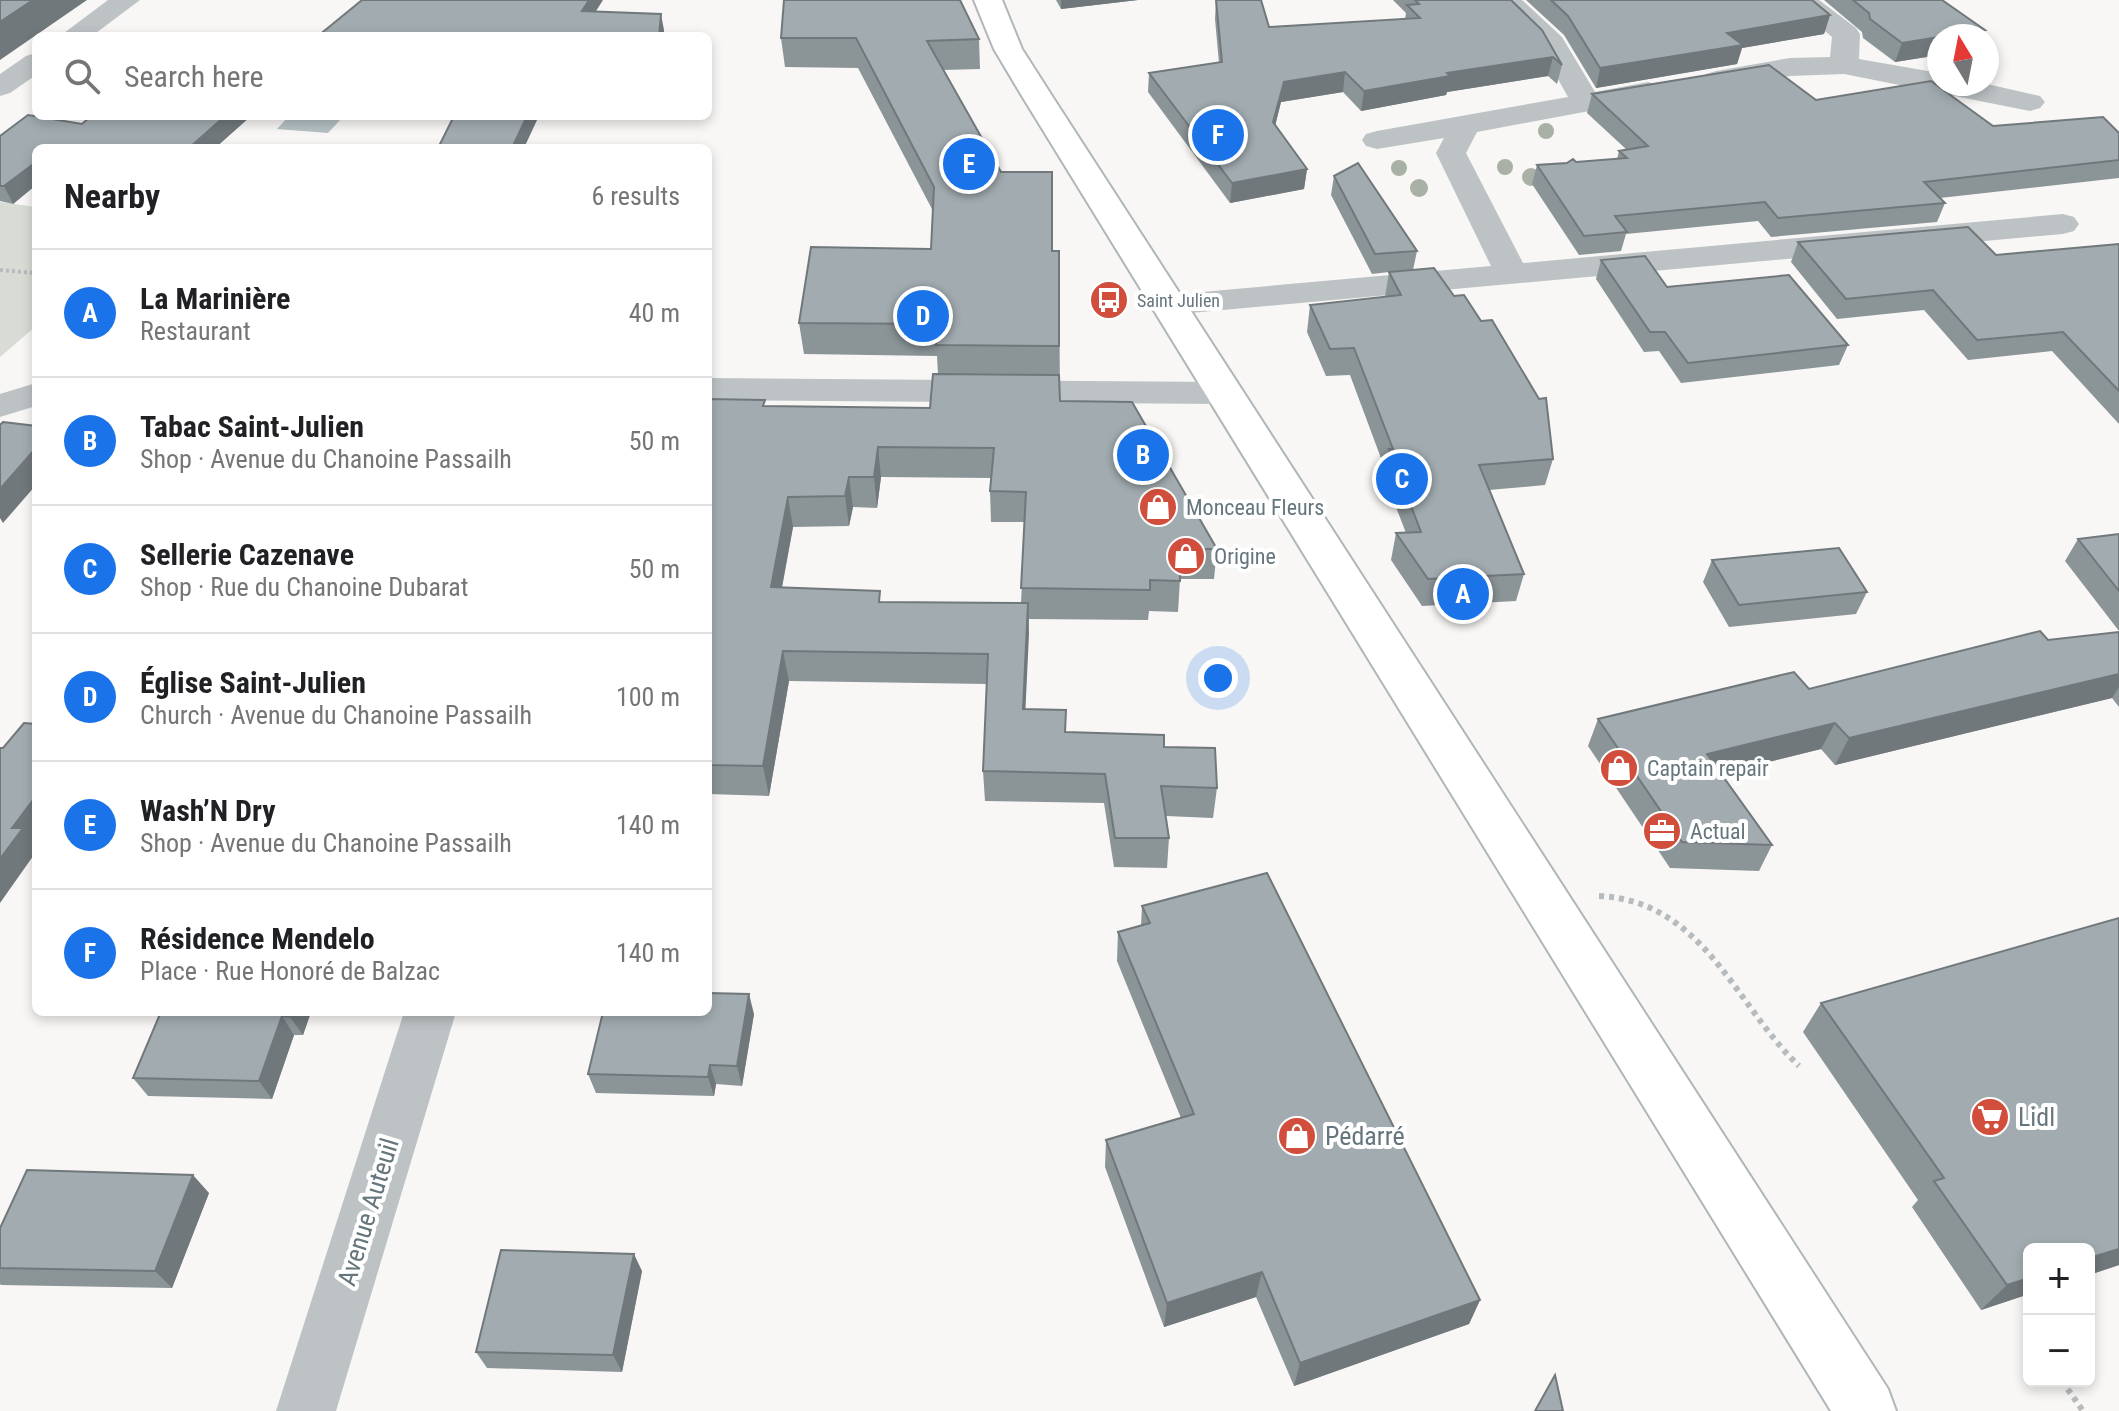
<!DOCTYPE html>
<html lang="en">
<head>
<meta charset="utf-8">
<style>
  body { margin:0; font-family:"Roboto Condensed",sans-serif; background:#f2f2f2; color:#202124 }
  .controls { position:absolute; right:24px; bottom:24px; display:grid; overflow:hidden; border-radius:12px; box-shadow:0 4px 12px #0003 }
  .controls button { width:72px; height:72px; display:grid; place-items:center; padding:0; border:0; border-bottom:2px solid #e0e0e0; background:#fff; color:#202124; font:40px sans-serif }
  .compass { position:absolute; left:1927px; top:24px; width:72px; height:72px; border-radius:50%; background:#fff; box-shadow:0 4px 12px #0003; rotate:350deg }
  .you { position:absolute; left:1218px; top:678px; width:28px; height:28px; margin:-20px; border:6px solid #fff; border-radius:50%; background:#1a73e8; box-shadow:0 0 0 12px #1a73e833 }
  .badge { display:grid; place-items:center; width:52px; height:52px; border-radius:50%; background:#1a73e8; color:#fff; font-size:26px; font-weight:700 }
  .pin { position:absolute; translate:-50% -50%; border:4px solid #fff; box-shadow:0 2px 8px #0006 }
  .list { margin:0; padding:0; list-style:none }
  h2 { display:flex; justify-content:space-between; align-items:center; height:104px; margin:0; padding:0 32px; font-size:34px }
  h2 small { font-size:26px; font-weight:400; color:#757577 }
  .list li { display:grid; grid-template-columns:52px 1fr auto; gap:24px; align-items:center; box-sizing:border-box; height:128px; padding:0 32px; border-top:2px solid #e0e0e0 }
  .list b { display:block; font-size:30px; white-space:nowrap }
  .list p { margin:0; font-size:26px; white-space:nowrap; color:#757577 }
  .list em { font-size:26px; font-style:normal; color:#757577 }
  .icon { flex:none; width:44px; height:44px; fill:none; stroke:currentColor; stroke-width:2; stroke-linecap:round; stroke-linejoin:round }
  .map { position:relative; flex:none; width:2119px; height:1411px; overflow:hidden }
  .search { position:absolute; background:#fff; box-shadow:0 4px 12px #0003; left:32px; top:32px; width:680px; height:88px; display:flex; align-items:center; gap:20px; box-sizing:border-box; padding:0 28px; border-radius:12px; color:#757577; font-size:30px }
  .panel { position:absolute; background:#fff; box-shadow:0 4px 12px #0003; left:32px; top:144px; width:680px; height:872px; border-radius:12px }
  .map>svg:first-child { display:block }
  .green { fill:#d8dcd5 }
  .water { fill:#b5c1c4 }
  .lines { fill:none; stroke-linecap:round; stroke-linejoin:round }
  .major-casing { stroke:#b1b6b9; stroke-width:4 }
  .path-far1 { stroke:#b7bbbd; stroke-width:4; stroke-dasharray:3 3; stroke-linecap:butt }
  .path { stroke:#b7bbbd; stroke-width:6; stroke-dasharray:5 5; stroke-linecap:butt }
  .minor { fill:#bdc2c4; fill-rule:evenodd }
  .major { fill:#fff; fill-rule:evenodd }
  .tree { fill:#a9b0a5 }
  .wall { fill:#8b9497; fill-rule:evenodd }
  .shaded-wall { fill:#71787b }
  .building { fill:#a2acb0; stroke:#71787b; stroke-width:2 }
  .labels { text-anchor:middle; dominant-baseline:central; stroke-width:8; stroke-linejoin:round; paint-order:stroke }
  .far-poi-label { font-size:18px; fill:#66767d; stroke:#fff; text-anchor:start }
  .poi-label { font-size:22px; fill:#66767d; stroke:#fff; text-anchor:start }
  .near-poi-label { font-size:26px; fill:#66767d; stroke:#fff; text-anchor:start }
  .near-street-label { font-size:26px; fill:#66767d; stroke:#fff }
</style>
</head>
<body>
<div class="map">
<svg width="2119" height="1411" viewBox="0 0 2119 1411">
  <rect width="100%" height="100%" fill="#f8f7f5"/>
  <path class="green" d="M0,202L36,207V326L0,357Z"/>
  <path class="water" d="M289,116L341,119L328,133L277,129Z"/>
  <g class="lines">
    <defs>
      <path id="major" d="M974,0H1002L1022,49L1052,96L1888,1389L1896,1411H1831L1022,96L994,49Z"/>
    </defs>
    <use href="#major" class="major-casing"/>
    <path class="path-far1" d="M0,270L36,273"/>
    <path class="path" d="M1599,896C1704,901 1735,1005 1799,1066
      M2062,1381L2083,1411"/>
    <path class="minor" d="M108,0H140L92,36H60Z
      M1492,0H1522L1562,37L1595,92L1648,82L1658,85L1663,91L1658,97L1648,100L1477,132L1466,153L1523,263L2063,214L2074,217L2079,224L2074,231L2063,234L1168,315L1156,312L1151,305L1156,298L1168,295L1491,266L1436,153L1444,138L1377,149L1366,146L1362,140L1366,134L1377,131L1568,97L1540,47Z
      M1788,0H1819L1856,28L1860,34L1859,59L1939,73V84H1987L2040,96L2045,102L2040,108L2030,111L1844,74L1790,76L1716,89L1706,86L1701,80L1706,74L1716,71L1790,58L1830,57L1832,37Z
      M36,53V75L10,93L0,96V74L26,56Z
      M708,378L1223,382L1236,385L1241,393L1236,401L1223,404L708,400Z
      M36,383V406L0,417V394Z
      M404,1012H456L336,1411H276Z"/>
    <use href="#major" class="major"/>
  </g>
  <g class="tree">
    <circle cx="1546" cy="131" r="8"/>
    <circle cx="1505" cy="167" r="8"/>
    <circle cx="1399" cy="168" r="8"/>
    <circle cx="1531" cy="177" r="9"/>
    <circle cx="1419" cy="188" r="9"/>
  </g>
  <path class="wall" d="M1056,0H1138L1061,9Z
    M1216,0L1269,27L1405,19L1406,13L1393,0H1511L1562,65L1557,84L1548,76L1447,92L1446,95L1361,111L1343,92L1281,102L1275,126L1307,169L1304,189L1230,203L1148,92L1149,73L1219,63L1215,19Z
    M1526,0H1812L1830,15L1824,34L1742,48L1737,64L1596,88L1564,35Z
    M1824,0H1942L1939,36V55L1895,62L1863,38L1862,32Z
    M781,38L979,39L980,69L943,70L1001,172L1052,251H1059L1060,401L1217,549L1214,579H1180L1178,612L1149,611L1148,620L1029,619L1025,709L1066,732L1164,747L1217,788L1213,818L1166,816L1169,838L1167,868L1114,867L1104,803L985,801L983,771L987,684L789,681L769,796L708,794V399L766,406L930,408L938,374L937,356L804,354L799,323L931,249L933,211L858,68L785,67ZM881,477L991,478L990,491L991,522H1025L1021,603L882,602L782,588L793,527L849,526L853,507L877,508Z
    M1592,94L1816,100L1993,126L2119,133V178L1940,198L1945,203L1937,222L1771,237L1758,221L1626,234L1621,251L1579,255L1532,184L1537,165L1617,159L1619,151L1627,150L1587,113Z
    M91,116H251L215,148H36V185L13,204L0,201V136L82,124Z
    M454,116H575L572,120Z
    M1334,176L1417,251L1413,270L1553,459L1545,485L1489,490L1524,574L1516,601L1422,606L1391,560L1396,533H1406L1384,476L1385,469L1350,375L1326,376L1307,332L1310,305L1385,297L1389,272L1372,274L1331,195Z
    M1798,242L1996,255L2119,244V424L2052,351L1968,360L1924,310L1837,319L1791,262Z
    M1601,260L1667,287L1848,345L1839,365L1681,383L1659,351L1644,352L1596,279Z
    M2119,534V631L2065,561L2078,539Z
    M1712,560L1867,592L1856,614L1729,627L1703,582Z
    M2119,632V707L2112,698L1835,765L1821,749L1721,774L1772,845L1759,871L1670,868L1588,746L1598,719L1809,689L2048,640Z
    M1142,906L1480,1300L1469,1324L1294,1386L1256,1297L1164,1327L1105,1167L1106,1140L1181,1118L1117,961L1118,932L1141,926Z
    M2119,918V1265L2089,1275V1249H2029V1294L1981,1310L1912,1207L1918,1200L1803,1032L1821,1003Z
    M229,1012H311L303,1035H294L272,1099L148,1096L133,1078L227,1015Z
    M754,1014L742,1086L716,1084L714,1096L596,1093L588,1074Z
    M209,1193L172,1288L1,1285L0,1284V1268Z
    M642,1271L622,1372L487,1368L476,1352Z"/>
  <path class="shaded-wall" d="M33,0H87L0,60V22Z
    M589,0H603L586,27L582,11Z
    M1061,0H1138L1061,9Z
    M661,14L664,30V36H659Z
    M1830,15L1824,34L1742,48L1737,64L1596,88L1600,68L1727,33Z
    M1985,30L1982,36H1946Z
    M1939,37V55L1895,62L1902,43Z
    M1553,57L1548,76L1447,92L1446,95L1361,111L1364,91L1447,73Z
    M1345,72L1343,92L1281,102L1271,142L1273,122L1284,82Z
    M225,116H251L215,148H189Z
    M527,116H538V118L524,148H512Z
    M36,162V185L13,204L4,186Z
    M1307,169L1304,189L1230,203L1232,183Z
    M878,447L881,477L877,508L874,477Z
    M36,448V485L3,523L0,518V489Z
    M849,477L853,507L849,526L845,496Z
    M788,497L793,527L776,618L771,587Z
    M1028,603L1029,634L1024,739L1023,709Z
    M783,651L789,681L769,796L763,766Z
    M2119,674V687L2112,698L1835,765L1849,738Z
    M1835,723L1821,749L1695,780L1707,754Z
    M36,796V837L33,841L36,846V852L0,903V859L12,828Z
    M749,994L754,1014L742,1086L737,1066Z
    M292,1012H311L303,1035L290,1017Z
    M282,1016L294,1035L272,1099L259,1081Z
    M710,1065L716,1084L714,1096L708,1077Z
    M193,1175L209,1193L172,1288L155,1271Z
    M2119,1249V1265L2089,1275V1258Z
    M634,1254L642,1271L622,1372L613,1355Z
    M1262,1272L1256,1297L1164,1327L1167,1303Z
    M2029,1278V1294L1981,1310L2007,1285Z
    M1480,1300L1469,1324L1294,1386L1300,1363Z"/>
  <path class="building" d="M0,0H33L0,22Z
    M362,0H589L582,11L661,14L659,36H318Z
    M784,0H960L979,39L927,41L1001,172H1052V251H1059V346L936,345L939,324L799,323L811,247L931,249L934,187L856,38H781Z
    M1216,0H1261L1269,27L1420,18L1407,5L1419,4L1415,0H1511L1542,30L1562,65L1553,57L1447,73L1450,76L1364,91L1345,72L1284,82L1273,122L1307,169L1232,183L1149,73L1222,62Z
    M1551,0H1812L1830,15L1727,33L1743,45L1600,68L1568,16Z
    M1853,0H1942L1985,30L1939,36V37L1902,43L1870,19L1869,13Z
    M1769,65L1816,100L1931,81L1993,126L2103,117L2119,133V160L1924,182L1945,203L1778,218L1765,202L1615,216L1627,232L1584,236L1537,165L1567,163L1573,159L1576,162L1627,158L1619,151L1648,146L1592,94Z
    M28,115L82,124L91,116H225L189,148H78L57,145L53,148H36V162L4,186H0V136Z
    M454,116H527L512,148H438Z
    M1358,163L1417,251L1375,254L1334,176Z
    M1968,227L1996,255L2119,244V391L2063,332L1977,340L1933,290L1846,299L1798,242Z
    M1645,256L1667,287L1789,275L1848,345L1688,363L1665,332H1650L1601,260Z
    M1434,268L1454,296L1464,295L1481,321L1492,320L1539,399L1546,398L1553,459L1479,465L1524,574L1428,579L1396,533L1421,532L1389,449H1393L1354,348L1330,349L1310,305L1401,295L1389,272Z
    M933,374L1059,375L1060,401L1132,402L1217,549H1179L1180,581L1150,580V590L1021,588L1026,492L990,491L994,448L878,447L874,477H849L845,496L788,497L771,587L880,591L879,602L1028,603L1023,709L1066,710L1065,732L1164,735V747L1215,748L1217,788L1161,786L1169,838H1115L1105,774L983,771L988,654L783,651L763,766L708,765V399L765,400L763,406L930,408Z
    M3,422L36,426V448L0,489V425Z
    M2119,534V591L2078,539Z
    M1839,548L1867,592L1739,605L1712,560Z
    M2040,631L2048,640L2119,632V674L1849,738L1835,723L1707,754L1772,845L1682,842L1598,719L1794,672L1809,689Z
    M24,723L36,724V796L12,828H23L0,859V748H3Z
    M1267,873L1480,1300L1300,1363L1262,1272L1167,1303L1106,1140L1194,1114L1118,932L1150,923L1142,906Z
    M2119,918V1249L2089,1258V1249H2029V1278L2007,1285L1934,1181L1944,1178L1821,1003Z
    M708,993L749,994L737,1066L710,1065L708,1077L588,1074L603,1012H708Z
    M229,1012H292L290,1017L282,1016L259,1081L133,1078L160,1014L227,1015Z
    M27,1170L193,1175L155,1271L0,1268V1228Z
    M501,1250L634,1254L613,1355L476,1352Z
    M1555,1375L1563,1411H1535Z"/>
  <defs>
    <symbol id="bus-disc" viewBox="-11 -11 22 22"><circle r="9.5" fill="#d14d3c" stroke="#fff"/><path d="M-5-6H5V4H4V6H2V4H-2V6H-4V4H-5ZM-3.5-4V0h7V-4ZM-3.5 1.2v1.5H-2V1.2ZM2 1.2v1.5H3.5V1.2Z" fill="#fff"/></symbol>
    <symbol id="shop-disc" viewBox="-11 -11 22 22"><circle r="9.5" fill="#d14d3c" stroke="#fff"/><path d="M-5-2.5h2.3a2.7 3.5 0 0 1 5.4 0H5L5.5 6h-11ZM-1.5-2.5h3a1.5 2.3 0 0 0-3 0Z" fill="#fff"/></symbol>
    <symbol id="office-disc" viewBox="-11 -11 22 22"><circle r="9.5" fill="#d14d3c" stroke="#fff"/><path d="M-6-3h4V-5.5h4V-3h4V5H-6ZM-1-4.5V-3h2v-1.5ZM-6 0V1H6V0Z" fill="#fff"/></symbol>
    <symbol id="supermarket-disc" viewBox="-11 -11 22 22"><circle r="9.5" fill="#d14d3c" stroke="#fff"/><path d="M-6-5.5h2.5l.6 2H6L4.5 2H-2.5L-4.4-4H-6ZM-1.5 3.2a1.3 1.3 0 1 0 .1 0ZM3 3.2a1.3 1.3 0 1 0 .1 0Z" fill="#fff"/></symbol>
  </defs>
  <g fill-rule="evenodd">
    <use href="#bus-disc" x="1087" y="278" width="44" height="44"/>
    <use href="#shop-disc" x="1136" y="485" width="44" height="44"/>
    <use href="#shop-disc" x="1164" y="534" width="44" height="44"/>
    <use href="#shop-disc" x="1597" y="746" width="44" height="44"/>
    <use href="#office-disc" x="1640" y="809" width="44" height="44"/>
    <use href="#supermarket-disc" x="1968" y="1095" width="44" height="44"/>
    <use href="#shop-disc" x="1275" y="1114" width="44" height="44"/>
  </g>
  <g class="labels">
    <g class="far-poi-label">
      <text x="1137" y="300">Saint Julien</text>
    </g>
    <g class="poi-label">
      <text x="1186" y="507">Monceau Fleurs</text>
      <text x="1214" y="556">Origine</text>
      <text x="1647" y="768">Captain repair</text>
      <text x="1690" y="831">Actual</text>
    </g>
    <g class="near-poi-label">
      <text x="2018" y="1117">Lidl</text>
      <text x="1325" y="1136">Pédarré</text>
    </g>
    <g class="near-street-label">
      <text transform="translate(368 1212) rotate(-73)">Avenue Auteuil</text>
    </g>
  </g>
</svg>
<div class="controls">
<button>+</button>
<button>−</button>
</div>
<svg class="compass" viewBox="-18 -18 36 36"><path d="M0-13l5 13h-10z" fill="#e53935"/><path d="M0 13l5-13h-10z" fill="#757577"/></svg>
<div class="you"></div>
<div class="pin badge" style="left:1463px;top:594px">A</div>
<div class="pin badge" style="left:1143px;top:455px">B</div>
<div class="pin badge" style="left:1402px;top:479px">C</div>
<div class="pin badge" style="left:923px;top:316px">D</div>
<div class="pin badge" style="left:969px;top:164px">E</div>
<div class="pin badge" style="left:1218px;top:135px">F</div>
<div class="search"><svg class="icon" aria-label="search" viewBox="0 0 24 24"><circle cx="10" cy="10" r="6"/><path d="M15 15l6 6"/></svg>Search here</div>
<section class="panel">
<h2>Nearby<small>6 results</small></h2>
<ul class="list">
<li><span class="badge">A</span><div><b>La Marinière</b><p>Restaurant</p></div><em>40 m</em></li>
<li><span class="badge">B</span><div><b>Tabac Saint-Julien</b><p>Shop · Avenue du Chanoine Passailh</p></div><em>50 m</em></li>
<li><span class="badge">C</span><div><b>Sellerie Cazenave</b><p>Shop · Rue du Chanoine Dubarat</p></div><em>50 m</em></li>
<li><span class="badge">D</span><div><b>Église Saint-Julien</b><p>Church · Avenue du Chanoine Passailh</p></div><em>100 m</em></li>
<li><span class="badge">E</span><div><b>Wash’N Dry</b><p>Shop · Avenue du Chanoine Passailh</p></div><em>140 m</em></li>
<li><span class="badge">F</span><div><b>Résidence Mendelo</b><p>Place · Rue Honoré de Balzac</p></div><em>140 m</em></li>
</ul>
</section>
</div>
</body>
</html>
